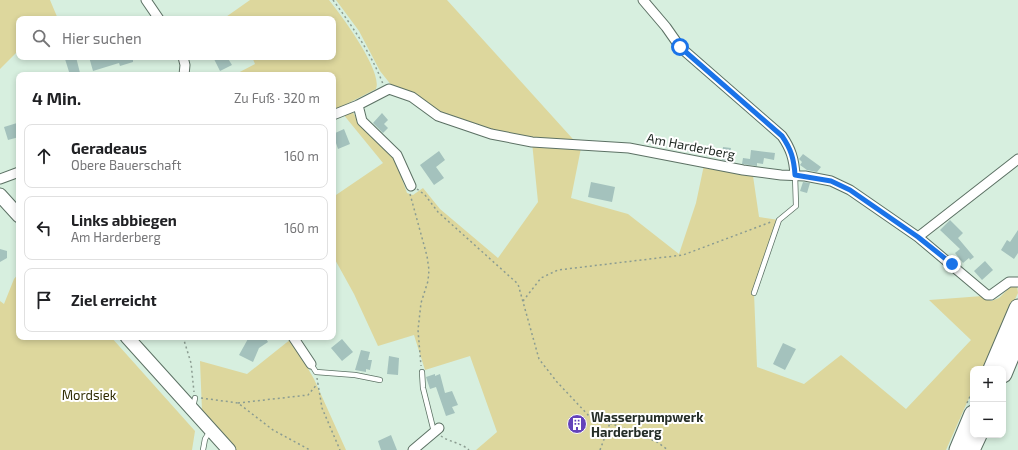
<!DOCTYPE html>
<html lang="de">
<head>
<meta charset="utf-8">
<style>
  body { margin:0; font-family:"Exo 2",sans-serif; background:#f6f6f6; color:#202124 }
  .controls { position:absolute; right:12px; bottom:12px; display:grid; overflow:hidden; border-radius:8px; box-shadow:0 2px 6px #0003 }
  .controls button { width:36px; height:36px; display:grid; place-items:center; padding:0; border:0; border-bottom:1px solid #e0e0e0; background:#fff; color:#202124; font:20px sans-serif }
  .stop { position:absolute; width:12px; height:12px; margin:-9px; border:3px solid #1a73e8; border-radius:50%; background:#fff }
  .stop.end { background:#1a73e8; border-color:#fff; box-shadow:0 1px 4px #0008 }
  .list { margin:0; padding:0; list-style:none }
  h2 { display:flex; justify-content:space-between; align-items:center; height:52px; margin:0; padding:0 16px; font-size:17px }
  h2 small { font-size:13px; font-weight:400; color:#757577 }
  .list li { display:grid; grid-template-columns:26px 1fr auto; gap:12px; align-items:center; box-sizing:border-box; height:64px; margin:0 8px 8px; padding:0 8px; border:1px solid #e0e0e0; border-radius:8px }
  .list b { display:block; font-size:15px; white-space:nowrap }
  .list p { margin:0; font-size:13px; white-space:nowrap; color:#757577 }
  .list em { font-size:13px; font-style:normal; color:#757577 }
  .icon { flex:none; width:22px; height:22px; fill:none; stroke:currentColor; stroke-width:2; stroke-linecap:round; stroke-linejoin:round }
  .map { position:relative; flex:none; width:1018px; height:450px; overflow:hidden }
  .search { position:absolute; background:#fff; box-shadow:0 2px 6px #0003; left:16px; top:16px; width:320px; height:44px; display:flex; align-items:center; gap:10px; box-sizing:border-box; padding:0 14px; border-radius:8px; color:#757577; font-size:15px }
  .panel { position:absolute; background:#fff; box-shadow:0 2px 6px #0003; left:16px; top:72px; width:320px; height:268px; border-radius:8px }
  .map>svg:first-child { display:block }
  .green { fill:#ddd79d }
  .building { fill:#a4c2bd }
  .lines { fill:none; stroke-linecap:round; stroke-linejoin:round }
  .lane-casing { stroke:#5c7164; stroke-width:6 }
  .street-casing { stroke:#5c7164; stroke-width:11 }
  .secondary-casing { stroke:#5c7164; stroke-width:15 }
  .highway-casing { stroke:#5c7164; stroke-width:19 }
  .path { stroke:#8b9c91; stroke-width:1.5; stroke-dasharray:2 3; stroke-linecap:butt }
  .lane { stroke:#fff; stroke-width:4.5 }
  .street { stroke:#fff; stroke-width:9 }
  .secondary { stroke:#fff; stroke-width:13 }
  .highway { stroke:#fff; stroke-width:17 }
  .route { stroke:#1a73e8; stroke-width:5 }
  .labels { text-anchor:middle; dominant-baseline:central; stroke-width:4; stroke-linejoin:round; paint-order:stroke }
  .street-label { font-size:13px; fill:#242d27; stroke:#fff }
  .park-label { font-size:13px; fill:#2f2b02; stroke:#fff }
  .poi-label { font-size:13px; font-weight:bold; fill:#242d27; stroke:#fff; text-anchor:start }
</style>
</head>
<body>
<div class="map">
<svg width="1018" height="450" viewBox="0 0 1018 450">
  <rect width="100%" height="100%" fill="#d7efdf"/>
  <path class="green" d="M0,0H50L58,19H19V50L0,69Z
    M250,0H329C341,15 383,71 376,89L333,111V75H234L255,64L252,57H333V19H223Z
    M336,0H447L581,148L571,198L628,214L679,254L696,203L704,165L753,176L759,217L779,220L754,293L757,367L804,384L841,355L906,409L971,340L929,300L983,296L991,301L999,298L1012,285L1017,286L1018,293L982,369H973V389L946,450H476L497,432L470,356L425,370L414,335L378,346L354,294L333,256V197L383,163L343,114L352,111L362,127L395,160L407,193L413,195L423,188L440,209L498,258L538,202L532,142L438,116L392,86L380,71L359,31Z
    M19,273V337H111L195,431L192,450H0V301L4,304L14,279Z
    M291,339L314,379L346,450H236L202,411L200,361L247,374Z"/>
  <path class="building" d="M71,57H76L80,73L70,75L65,59Z
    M89,57H133V62L120,66L119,63L93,71Z
    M213,57H227L232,65L220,71Z
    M382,113L388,120L384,124L388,128L383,133L373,123Z
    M17,123L19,137L8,140L4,127Z
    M344,129L350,144L338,149L333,134Z
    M723,147L731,148L730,152L735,153L734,162L722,160Z
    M751,150L775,153L774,160L764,158L763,164L757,163V166L742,164L743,158L750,159Z
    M439,151L445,160L436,167L444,178L434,185L420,165Z
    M803,154L821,167L817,172L807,170L800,165L802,162L799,159Z
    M591,182L615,187L612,202L588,197Z
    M803,182L810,183L807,193L800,191Z
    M950,220L963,233L958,238L974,257L970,260L969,258L963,263L955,253L960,249L940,230Z
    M1018,230V253L1014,259L1001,250L1007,240L1010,242Z
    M0,249L7,251V258L0,262Z
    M985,261L993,270L982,280L974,271Z
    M249,337H265L268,342L259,348L253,362L239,355Z
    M342,339L353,352L342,361L331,348Z
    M783,343L796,349L785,370L773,364Z
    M361,350L370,352L368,360H372L370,370L366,369V372L355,370Z
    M389,356L399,358L398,375L387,374Z
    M435,374V376L440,374L445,393L452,391L458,405L452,407L455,413L446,416L436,387L430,389L426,377Z
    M391,435L397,450H381L378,441Z"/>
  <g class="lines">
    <defs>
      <path id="lane" d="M754,293L779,220L796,206L795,175
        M311,364L316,372L355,375L380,380
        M422,372L423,388L434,432
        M193,407L195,398
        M203,450L205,439L210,431"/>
      <path id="street" d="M146,0L159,19
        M643,0L666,27L680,47L782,136C791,149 794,159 795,175
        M183,57L185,65L184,75
        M358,105L362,121L397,155L411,186
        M333,115L358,105L389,89L412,97L438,116L491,134L532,142L629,148L743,170L781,175L805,176L831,181L850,190L918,237L987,295H991L1009,282H1018
        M0,179L19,172
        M918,237L1018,159
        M293,337L311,364
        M413,450L439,428"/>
      <path id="secondary" d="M0,195L19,216
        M127,337L229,450"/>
      <path id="highway" d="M992,369L1018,308
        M1003,374L1018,338
        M958,450L973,414
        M971,450L978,435"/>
    </defs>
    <use href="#lane" class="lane-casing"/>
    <use href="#street" class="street-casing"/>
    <use href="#secondary" class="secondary-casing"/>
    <use href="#highway" class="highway-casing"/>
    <path class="path" d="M333,0C352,26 371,53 383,84
      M417,189L425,195L438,212L518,284L539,359L557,382L590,417L621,427L657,442L668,450
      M410,194L427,256L429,270L428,281L421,303L418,330L421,366
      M523,301L541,278L558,270L683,255L771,222
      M183,337L191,363L194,392
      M317,378L322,408L340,450
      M1003,392L1005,386
      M201,398L238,403L273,430L310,450
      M238,403L308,395L318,383
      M967,403L973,390
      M441,436C449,442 462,443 469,450
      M600,450L610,423"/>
    <use href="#lane" class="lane"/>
    <use href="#street" class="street"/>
    <use href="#secondary" class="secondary"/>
    <use href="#highway" class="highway"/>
  </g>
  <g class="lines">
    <path class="route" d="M680,47L782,136C791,149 794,159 795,175L831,181L850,190L918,237L952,264"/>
  </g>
  <defs>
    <symbol id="building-disc" viewBox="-11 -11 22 22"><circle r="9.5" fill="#6342ba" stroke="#fff"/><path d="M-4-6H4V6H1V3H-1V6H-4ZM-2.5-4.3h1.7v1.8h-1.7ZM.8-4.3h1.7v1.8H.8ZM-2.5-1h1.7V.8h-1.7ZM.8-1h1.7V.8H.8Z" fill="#fff"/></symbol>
  </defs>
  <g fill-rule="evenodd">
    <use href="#building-disc" x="566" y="413" width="22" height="22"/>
  </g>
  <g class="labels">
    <g class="street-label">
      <text transform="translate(691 146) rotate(11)">Am Harderberg</text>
    </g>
    <g class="park-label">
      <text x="89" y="395">Mordsiek</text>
    </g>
    <g class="poi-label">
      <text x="591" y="417">Wasserpumpwerk<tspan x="591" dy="15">Harderberg</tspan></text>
    </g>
  </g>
</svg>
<div class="controls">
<button>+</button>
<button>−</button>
</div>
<div class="stop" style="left:680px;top:47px"></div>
<div class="stop end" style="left:952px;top:264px"></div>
<div class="search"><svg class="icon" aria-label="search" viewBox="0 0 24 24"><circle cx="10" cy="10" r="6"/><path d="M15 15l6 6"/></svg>Hier suchen</div>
<section class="panel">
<h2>4 Min.<small>Zu Fuß · 320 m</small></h2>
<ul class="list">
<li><svg class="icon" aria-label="ahead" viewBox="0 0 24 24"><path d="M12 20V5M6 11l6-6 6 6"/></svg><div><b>Geradeaus</b><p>Obere Bauerschaft</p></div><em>160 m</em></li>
<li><svg class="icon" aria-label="left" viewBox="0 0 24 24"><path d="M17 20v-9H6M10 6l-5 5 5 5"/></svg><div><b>Links abbiegen</b><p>Am Harderberg</p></div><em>160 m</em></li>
<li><svg class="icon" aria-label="arrive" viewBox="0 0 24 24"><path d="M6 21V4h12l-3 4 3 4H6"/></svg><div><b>Ziel erreicht</b></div></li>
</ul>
</section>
</div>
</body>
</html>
